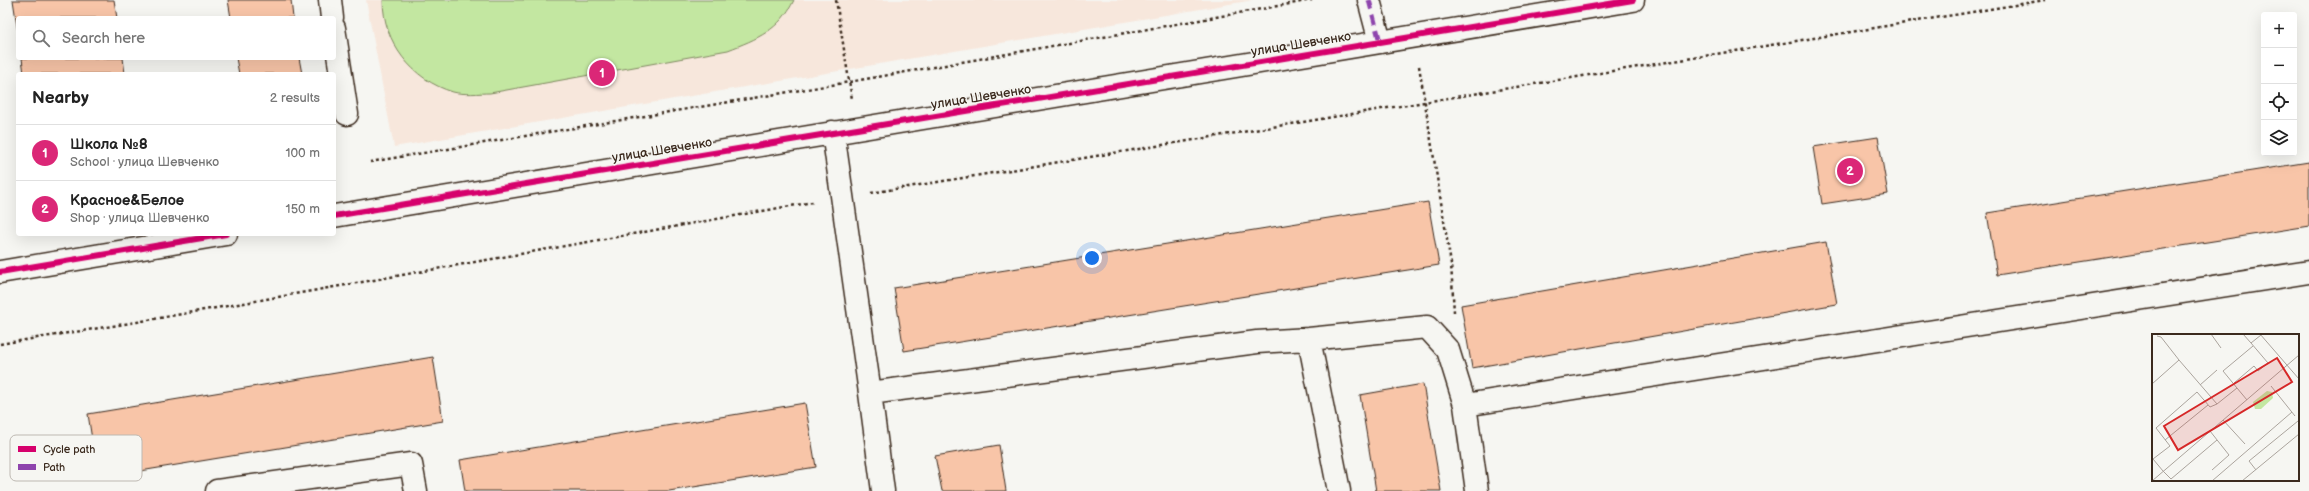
<!DOCTYPE html>
<html lang="en">
<head>
<meta charset="utf-8">
<style>
  body { margin:0; font-family:"Balsamiq Sans",sans-serif; background:#f2f2f2; color:#222 }
  .controls { position:absolute; right:12px; top:12px; display:grid; overflow:hidden; border-radius:4px; box-shadow:0 4px 16px #0002 }
  .controls button { width:36px; height:36px; display:grid; place-items:center; padding:0; border:0; border-bottom:1px solid #e0e0e0; background:#fff; color:#222; font:20px sans-serif }
  .you { position:absolute; left:1092px; top:258px; width:14px; height:14px; margin:-10px; border:3px solid #fff; border-radius:50%; background:#1a73e8; box-shadow:0 0 0 6px #1a73e833 }
  .badge { display:grid; place-items:center; width:26px; height:26px; border-radius:50%; background:#db2777; color:#fff; font-size:13px; font-weight:700 }
  .pin { position:absolute; translate:-50% -50%; border:2px solid #fff; box-shadow:0 1px 4px #0006 }
  .list { margin:0; padding:0; list-style:none }
  h2 { display:flex; justify-content:space-between; align-items:center; height:52px; margin:0; padding:0 16px; font-size:17px }
  h2 small { font-size:13px; font-weight:400; color:#767676 }
  .list li { display:grid; grid-template-columns:26px 1fr auto; gap:12px; align-items:center; box-sizing:border-box; height:56px; padding:0 16px; border-top:1px solid #e0e0e0 }
  .list b { display:block; font-size:15px; white-space:nowrap }
  .list p { margin:0; font-size:13px; white-space:nowrap; color:#767676 }
  .list em { font-size:13px; font-style:normal; color:#767676 }
  .icon { flex:none; width:22px; height:22px; fill:none; stroke:currentColor; stroke-width:2; stroke-linecap:round; stroke-linejoin:round }
  .map { position:relative; flex:none; width:2309px; height:491px; overflow:hidden }
  .search { position:absolute; background:#fff; box-shadow:0 4px 16px #0002; left:16px; top:16px; width:320px; height:44px; display:flex; align-items:center; gap:10px; box-sizing:border-box; padding:0 14px; border-radius:4px; color:#767676; font-size:15px }
  .panel { position:absolute; background:#fff; box-shadow:0 4px 16px #0002; left:16px; top:72px; width:320px; height:164px; border-radius:4px }
  .map>svg:first-child { display:block }
  .built { fill:#f7e7dc }
  .green { fill:#c3e7a1; stroke:#7f8860 }
  .building { fill:#f8c5a8; stroke:#3b2a1e }
  .lines { fill:none; stroke-linecap:round; stroke-linejoin:round }
  .minor-casing { stroke:#3b2a1e; stroke-width:25 }
  .path { stroke:#3b2a1e; stroke-width:2.5; stroke-dasharray:3 3; stroke-linecap:butt }
  .minor { stroke:#f6f6f2; stroke-width:22 }
  .quiet { stroke:#8e44ad; stroke-width:5; stroke-dasharray:10 5; stroke-linecap:butt }
  .cycleway-casing { stroke:#f6f6f2; stroke-width:8 }
  .cycleway { stroke:#d6006c; stroke-width:6 }
  .labels { text-anchor:middle; dominant-baseline:central; stroke-width:3; stroke-linejoin:round; paint-order:stroke }
  .street-label { font-size:13px; fill:#3b2a1e; stroke:#f6f6f2 }
  .inset-road { fill:none; stroke:#aba49d; stroke-width:1 }
  .view { fill:#d62828; fill-opacity:0.15; stroke:#d62828; stroke-width:2 }
  .inset-edge { fill:none; stroke:#3b2a1e; stroke-width:2 }
  .key { fill:#f6f6f2; stroke:#beb9b2; stroke-width:1 }
  .key-label { font-size:11px; fill:#3b2a1e }
</style>
</head>
<body>
<div class="map">
<svg width="2309" height="491" viewBox="0 0 2309 491">
  <rect width="100%" height="100%" fill="#f6f6f2"/>
  <filter id="ink" filterUnits="userSpaceOnUse"><feTurbulence type="fractalNoise" baseFrequency=".025" numOctaves="2"/><feDisplacementMap in="SourceGraphic" scale="8" xChannelSelector="R" yChannelSelector="G"/><feConvolveMatrix kernelMatrix="1 2 1 2 8 2 1 2 1" color-interpolation-filters="sRGB"/></filter>
  <g filter="url(#ink)">
    <path class="built" d="M366,0H1253L394,147Z"/>
    <path class="green" d="M383,0H794C780,30 757,39 728,50L490,93C479,93 464,95 453,92C412,80 383,42 383,0Z"/>
    <path class="building" d="M13,0H114L117,18H18V33Z
      M228,0H291L293,18H231Z
      M22,58H123L125,74H24Z
      M236,58H299L302,74H239Z
      M1878,137L1888,194L1822,204L1813,147Z
      M2309,162V226L1997,275L1987,213Z
      M1428,202L1439,265L904,351L894,288Z
      M1826,242L1837,304L1472,368L1461,305Z
      M433,357L443,421L98,478L88,414Z
      M1423,384L1441,491H1376L1360,395Z
      M805,403L816,467L669,491H465L460,460Z
      M999,445L1006,491H942L935,456Z"/>
    <g class="lines">
      <defs>
        <path id="minor" d="M330,0L332,18
          M1369,0L1380,42
          M334,28L347,114
          M833,132L870,393L1257,342L1309,339L1339,491
          M334,216L1633,0
          M0,272L226,234
          M1309,339L1427,327L1448,350L1465,405L1477,491
          M870,393L883,491
          M1465,405L2309,272
          M217,491L411,464L416,491"/>
      </defs>
      <use href="#minor" class="minor-casing"/>
      <path class="path" d="M836,0L852,99
        M1419,66L1451,264L1454,312
        M370,162L849,82L1312,0
        M871,193L2045,0
        M0,344L137,322L813,202"/>
      <use href="#minor" class="minor"/>
      <path class="quiet" d="M1369,0L1380,42"/>
      <defs>
        <path id="cycleway" d="M334,216L1633,0
          M0,272L226,234"/>
      </defs>
      <use href="#cycleway" class="cycleway-casing"/>
      <use href="#cycleway" class="cycleway"/>
    </g>
  </g>
  <g class="labels">
    <g class="street-label">
      <text transform="translate(1301 44) rotate(-9)">улица Шевченко</text>
      <text transform="translate(981 97) rotate(-9)">улица Шевченко</text>
      <text transform="translate(662 150) rotate(-9)">улица Шевченко</text>
    </g>
  </g>
  <g transform="translate(2152 334)">
    <rect width="147" height="147" fill="#f6f6f2"/>
    <path d="M115,57L120,58L121,64L109,75H103L101,68Z" fill="#c3e7a1"/>
    <path class="inset-road" d="M59,0L69,14M91,0L99,9M108,0L147,45M5,2L9,3L27,26M82,49L102,32L106,37L116,29L99,9L109,1M0,50L27,26L65,70L85,54L95,66M48,51L65,36M119,52L143,82M85,54L71,37L101,12M71,86L93,110M58,97L77,121L60,136M13,106L56,71M1,125L18,112L4,94L45,58L58,73L65,70M1,125L11,137M104,136L97,127L146,87M11,137L19,145L65,106M0,147L147,21M60,147L140,78M90,147L147,100"/>
    <path class="view" d="M125,24L140,48L26,116L12,92Z"/>
    <rect width="147" height="147" class="inset-edge"/>
  </g>
  <rect x="10" y="435" width="132" height="46" rx="6" class="key"/>
  <rect x="18" y="446" width="18" height="6" fill="#d6006c"/>
  <rect x="18" y="464" width="18" height="6" fill="#8e44ad"/>
  <g class="key-label">
    <text x="43" y="453">Cycle path</text>
    <text x="43" y="471">Path</text>
  </g>
</svg>
<div class="controls">
<button>+</button>
<button>−</button>
<button><svg class="icon" aria-label="locate" viewBox="0 0 24 24"><circle cx="12" cy="12" r="6"/><path d="M12 2v4M12 18v4M2 12h4M18 12h4"/></svg></button>
<button><svg class="icon" aria-label="layers" viewBox="0 0 24 24"><path d="M12 4l9 5-9 5-9-5zM3 14l9 5 9-5"/></svg></button>
</div>
<div class="you"></div>
<div class="pin badge" style="left:602px;top:73px">1</div>
<div class="pin badge" style="left:1850px;top:171px">2</div>
<div class="search"><svg class="icon" aria-label="search" viewBox="0 0 24 24"><circle cx="10" cy="10" r="6"/><path d="M15 15l6 6"/></svg>Search here</div>
<section class="panel">
<h2>Nearby<small>2 results</small></h2>
<ul class="list">
<li><span class="badge">1</span><div><b>Школа №8</b><p>School · улица Шевченко</p></div><em>100 m</em></li>
<li><span class="badge">2</span><div><b>Красное&amp;Белое</b><p>Shop · улица Шевченко</p></div><em>150 m</em></li>
</ul>
</section>
</div>
</body>
</html>
